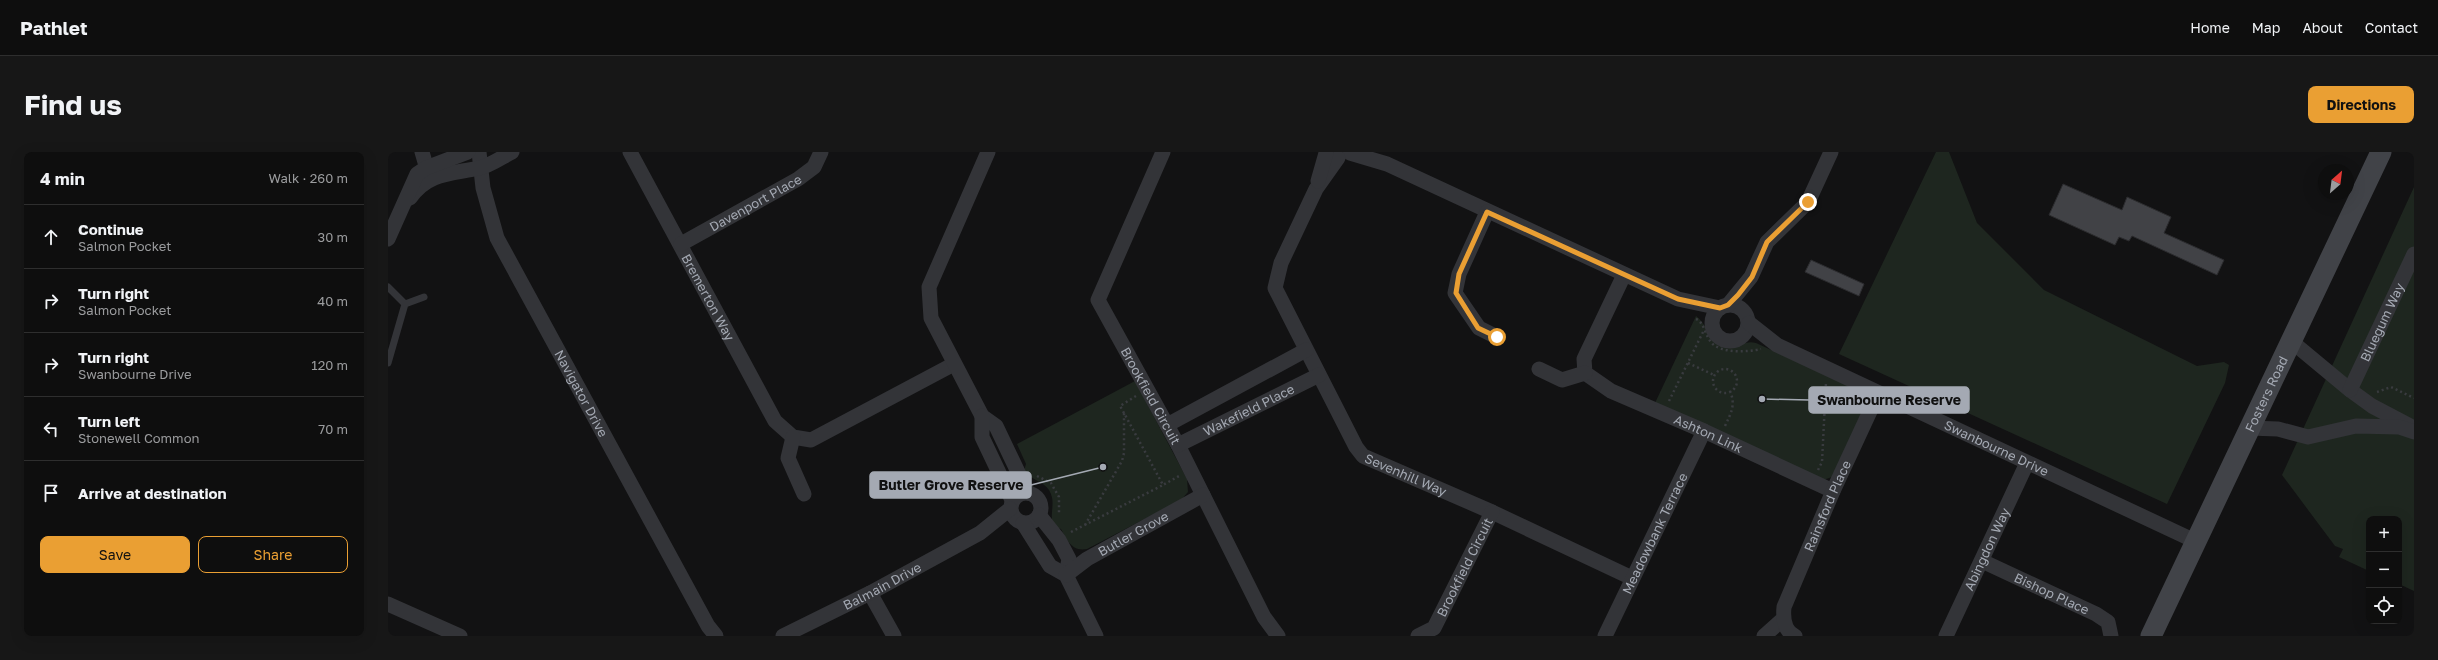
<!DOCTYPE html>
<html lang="en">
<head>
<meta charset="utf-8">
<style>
  body { margin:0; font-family:"Golos Text",sans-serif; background:#171717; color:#f1f3f6 }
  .controls { position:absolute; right:12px; bottom:12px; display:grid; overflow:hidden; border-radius:8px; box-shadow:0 4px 16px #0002 }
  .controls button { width:36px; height:36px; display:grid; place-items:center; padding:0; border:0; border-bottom:1px solid #2e2e2e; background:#0e0e0e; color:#f1f3f6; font:20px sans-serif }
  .compass { position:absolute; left:1930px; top:12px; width:36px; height:36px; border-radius:50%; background:#0e0e0e; box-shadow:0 4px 16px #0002; rotate:28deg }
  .stop { position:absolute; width:12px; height:12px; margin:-9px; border:3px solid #ea9f33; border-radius:50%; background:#fff }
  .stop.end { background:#ea9f33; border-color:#fff; box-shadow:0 1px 4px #0008 }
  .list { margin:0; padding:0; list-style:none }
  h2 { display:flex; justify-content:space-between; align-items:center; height:52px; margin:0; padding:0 16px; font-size:17px }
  h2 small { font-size:13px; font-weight:400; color:#9b9c9e }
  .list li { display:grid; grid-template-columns:26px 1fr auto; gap:12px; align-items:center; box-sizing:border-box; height:64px; padding:0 16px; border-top:1px solid #2e2e2e }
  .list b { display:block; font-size:15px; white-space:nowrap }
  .list p { margin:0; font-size:13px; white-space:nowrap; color:#9b9c9e }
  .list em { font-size:13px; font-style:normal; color:#9b9c9e }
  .actions { display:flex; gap:8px; padding:12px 16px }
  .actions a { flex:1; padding:9px 0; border:1px solid #ea9f33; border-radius:8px; text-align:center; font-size:14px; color:#ea9f33 }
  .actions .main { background:#ea9f33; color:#111 }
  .icon { flex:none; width:22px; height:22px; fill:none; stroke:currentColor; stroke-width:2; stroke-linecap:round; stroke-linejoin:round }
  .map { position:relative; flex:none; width:2026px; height:484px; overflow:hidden; border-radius:8px }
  header { display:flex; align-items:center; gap:24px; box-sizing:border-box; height:56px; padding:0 20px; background:#0e0e0e; border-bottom:1px solid #2e2e2e }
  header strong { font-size:19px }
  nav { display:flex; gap:22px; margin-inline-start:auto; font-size:14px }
  .intro { display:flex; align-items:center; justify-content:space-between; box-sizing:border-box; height:96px; padding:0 24px }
  h1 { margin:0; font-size:28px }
  .button { padding:10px 18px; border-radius:8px; background:#ea9f33; color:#111; font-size:14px; font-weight:700 }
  main { display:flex; gap:24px; padding:0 24px }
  aside { flex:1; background:#0e0e0e; border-radius:8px; box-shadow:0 4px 16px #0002 }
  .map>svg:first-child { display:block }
  .green { fill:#1e261f }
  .building { fill:#414246; stroke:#2c2c2f }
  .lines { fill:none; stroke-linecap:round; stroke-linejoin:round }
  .path { stroke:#393b3f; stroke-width:2.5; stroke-dasharray:2 3; stroke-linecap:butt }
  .service { stroke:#333438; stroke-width:7 }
  .minor { stroke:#333438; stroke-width:15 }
  .secondary { stroke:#414348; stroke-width:21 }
  .route { stroke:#ea9f33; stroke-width:5 }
  .labels { text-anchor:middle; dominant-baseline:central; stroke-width:3; stroke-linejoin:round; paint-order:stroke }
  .street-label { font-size:13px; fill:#a4a9b3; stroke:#0d0d0e }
  .leader { fill:none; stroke:#a4a9b3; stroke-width:1.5 }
  .callout-dot { fill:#a4a9b3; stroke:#0d0d0e; stroke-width:1.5 }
  .callout { fill:#a4a9b3; stroke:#a4a9b3; stroke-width:1.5 }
  .callout-label { font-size:14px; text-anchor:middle; font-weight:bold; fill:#111 }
</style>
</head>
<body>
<header>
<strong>Pathlet</strong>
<nav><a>Home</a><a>Map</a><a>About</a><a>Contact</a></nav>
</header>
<div class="intro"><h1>Find us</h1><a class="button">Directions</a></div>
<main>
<aside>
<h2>4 min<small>Walk · 260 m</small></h2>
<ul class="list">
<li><svg class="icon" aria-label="ahead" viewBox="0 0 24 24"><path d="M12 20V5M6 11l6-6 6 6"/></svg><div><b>Continue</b><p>Salmon Pocket</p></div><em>30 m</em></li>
<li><svg class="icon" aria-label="right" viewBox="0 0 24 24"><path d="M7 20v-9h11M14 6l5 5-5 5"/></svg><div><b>Turn right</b><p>Salmon Pocket</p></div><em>40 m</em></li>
<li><svg class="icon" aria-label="right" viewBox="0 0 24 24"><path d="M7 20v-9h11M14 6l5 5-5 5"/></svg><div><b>Turn right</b><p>Swanbourne Drive</p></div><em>120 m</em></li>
<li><svg class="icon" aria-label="left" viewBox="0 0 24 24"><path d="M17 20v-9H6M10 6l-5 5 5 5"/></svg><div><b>Turn left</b><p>Stonewell Common</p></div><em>70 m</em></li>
<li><svg class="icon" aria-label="arrive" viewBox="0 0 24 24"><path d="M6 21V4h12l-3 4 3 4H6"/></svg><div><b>Arrive at destination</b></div></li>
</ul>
<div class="actions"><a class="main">Save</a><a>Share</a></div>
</aside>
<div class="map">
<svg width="2026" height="484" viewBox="0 0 2026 484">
  <rect width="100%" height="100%" fill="#121213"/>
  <path class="green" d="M1548,0H1561L1589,71L1656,138L1809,214L1836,210L1841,213L1837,231L1779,352L1451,202Z
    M2026,35V439L2011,432V367H1981V419L1951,405L1955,397L1947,394L1894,323Z
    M1308,164C1320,173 1325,196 1344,195C1353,194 1358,188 1368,191L1468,237L1479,249L1444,325L1435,328L1267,251Z
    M747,229L799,327L800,340L793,348L699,397C684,400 679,388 673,377L666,375C660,362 669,351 661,338C655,329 643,328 636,319L638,312L629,292Z"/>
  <path class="building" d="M1675,32L1734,58L1739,45L1783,65L1776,81L1836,108L1829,123L1744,84L1741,89L1731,85L1727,93L1661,63Z
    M1423,108L1476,132L1471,144L1417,120Z"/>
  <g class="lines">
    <path class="path" d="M1308,167C1316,170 1317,183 1323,190C1332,202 1360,200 1373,197
      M1300,211L1326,223
      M1325 229a12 12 0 1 1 24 0a12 12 0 1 1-24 0Z
      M1989,240L2003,235L2026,246
      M748,244L732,254L736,261L775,333L791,324
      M1281,249L1316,178
      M1337,274C1343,261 1348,253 1342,239
      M1430,318L1434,310L1438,230
      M649,324L663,331L671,345V363
      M697,373L734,309L736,301V261
      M683,380L775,333"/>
    <path class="service" d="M0,135L17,152L0,211
      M17,152L36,145"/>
    <g class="minor">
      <path d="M34,0L41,24"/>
      <path id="s1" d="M91,0L95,36L109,86L320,474L328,484"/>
      <path id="s2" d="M242,0L387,269L405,285L423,288L566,212"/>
      <path d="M600,0L541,135L543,166L594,264L608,274L640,341"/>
      <path id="s3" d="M775,0L710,148L790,293L876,465L890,484"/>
      <path d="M962,1L999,12L1290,147L1332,156"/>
      <path id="s4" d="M950,6L928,37L893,111L887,136L968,295L975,304L1104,360L1244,426"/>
      <path d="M930,29L938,1"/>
      <path d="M22,46C40,20 64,22 91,16C102,14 114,5 124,0"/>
      <path d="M1099,60L1071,122L1067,141L1091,176L1109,185"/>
      <path d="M0,87L29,22L38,16L80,0"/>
      <path id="s5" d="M293,92L410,27L426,15L433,0"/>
      <path id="s6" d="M1236,123L1196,207L1197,221L1223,239L1316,279L1445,339"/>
      <circle cx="1342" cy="171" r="18"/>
      <path d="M1340,153L1363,125L1379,90L1420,50L1443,0"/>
      <path id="s7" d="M1361,171L1389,193L1807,389"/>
      <path d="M1903,189L1962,238L1984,254L2022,274"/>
      <path d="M1151,217L1174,228L1197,221"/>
      <path id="s8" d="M1962,238L2026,102"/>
      <path d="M594,264V285L624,348"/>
      <path d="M779,273L918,198"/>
      <path d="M1861,276L1890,277L1920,285L1968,274L2011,275L2026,280"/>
      <path d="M405,285L400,306L416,342"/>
      <path id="s9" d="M790,293L931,223"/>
      <circle cx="638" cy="356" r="15"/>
      <path d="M651,363L671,388L681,407L678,423"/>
      <path d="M635,371L662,414L678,423L708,484"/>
      <path id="s10" d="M1594,409L1708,462L1720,470L1723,484"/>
      <path id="s11" d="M678,423L699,407L815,343"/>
      <path d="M482,441L506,484"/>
      <path d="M0,452L72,484"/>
      <path id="s12" d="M395,484L482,441L592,381L622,357"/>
      <path id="s13" d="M1030,484L1046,476L1104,360"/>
      <path id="s14" d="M1217,484L1316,279"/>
      <path d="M1376,484L1395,467"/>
      <path id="s15" d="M1407,484C1396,479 1395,465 1396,455L1445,339L1490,242"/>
      <path id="s16" d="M1558,484L1639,311"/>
    </g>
    <path class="secondary" id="s17" d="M1763,484L1993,0"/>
  </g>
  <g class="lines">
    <path class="route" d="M1109,185L1090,176L1068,141L1071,122L1099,60L1290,147L1332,156L1340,153L1350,143L1364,125L1379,90L1420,50"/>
  </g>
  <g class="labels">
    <g class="street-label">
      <text stroke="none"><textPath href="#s5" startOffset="85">Davenport Place</textPath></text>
      <text stroke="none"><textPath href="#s2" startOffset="165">Bremerton Way</textPath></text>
      <text stroke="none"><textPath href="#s8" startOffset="75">Bluegum Way</textPath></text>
      <text stroke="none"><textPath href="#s1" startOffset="265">Navigator Drive</textPath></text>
      <text stroke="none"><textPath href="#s17" startOffset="268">Fosters Road</textPath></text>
      <text stroke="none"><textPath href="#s3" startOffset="271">Brookfield Circuit</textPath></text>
      <text stroke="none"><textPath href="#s9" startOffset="79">Wakefield Place</textPath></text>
      <text stroke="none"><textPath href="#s6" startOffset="245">Ashton Link</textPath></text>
      <text stroke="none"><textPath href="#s7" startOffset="278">Swanbourne Drive</textPath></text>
      <text stroke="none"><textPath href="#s4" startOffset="382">Sevenhill Way</textPath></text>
      <text stroke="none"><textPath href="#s15" startOffset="143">Rainsford Place</textPath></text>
      <text stroke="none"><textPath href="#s11" startOffset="79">Butler Grove</textPath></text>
      <text stroke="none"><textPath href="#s14" startOffset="114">Meadowbank Terrace</textPath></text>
      <text stroke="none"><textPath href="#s16" startOffset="96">Abingdon Way</textPath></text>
      <text stroke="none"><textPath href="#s13" startOffset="86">Brookfield Circuit</textPath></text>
      <text stroke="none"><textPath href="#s12" startOffset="111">Balmain Drive</textPath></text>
      <text stroke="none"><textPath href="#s10" startOffset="77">Bishop Place</textPath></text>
    </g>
  </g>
  <path class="leader" d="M1374 247L1421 248M715 315L643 333"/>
  <g class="callout-dot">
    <circle cx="1374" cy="247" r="4"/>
    <circle cx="715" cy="315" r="4"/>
  </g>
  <g class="callout">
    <rect x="1421" y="235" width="160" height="26" rx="4"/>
    <rect x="482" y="320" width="161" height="26" rx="4"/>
  </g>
  <g class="callout-label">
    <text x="1501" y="253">Swanbourne Reserve</text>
    <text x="563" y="338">Butler Grove Reserve</text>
  </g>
</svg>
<div class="controls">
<button>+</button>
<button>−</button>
<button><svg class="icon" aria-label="locate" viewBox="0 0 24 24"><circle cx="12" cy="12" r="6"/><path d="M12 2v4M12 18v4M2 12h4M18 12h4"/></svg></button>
</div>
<svg class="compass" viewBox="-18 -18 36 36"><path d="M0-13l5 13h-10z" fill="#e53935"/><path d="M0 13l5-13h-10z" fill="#9b9c9e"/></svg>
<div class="stop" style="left:1109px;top:185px"></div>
<div class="stop end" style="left:1420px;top:50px"></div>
</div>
</main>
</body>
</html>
